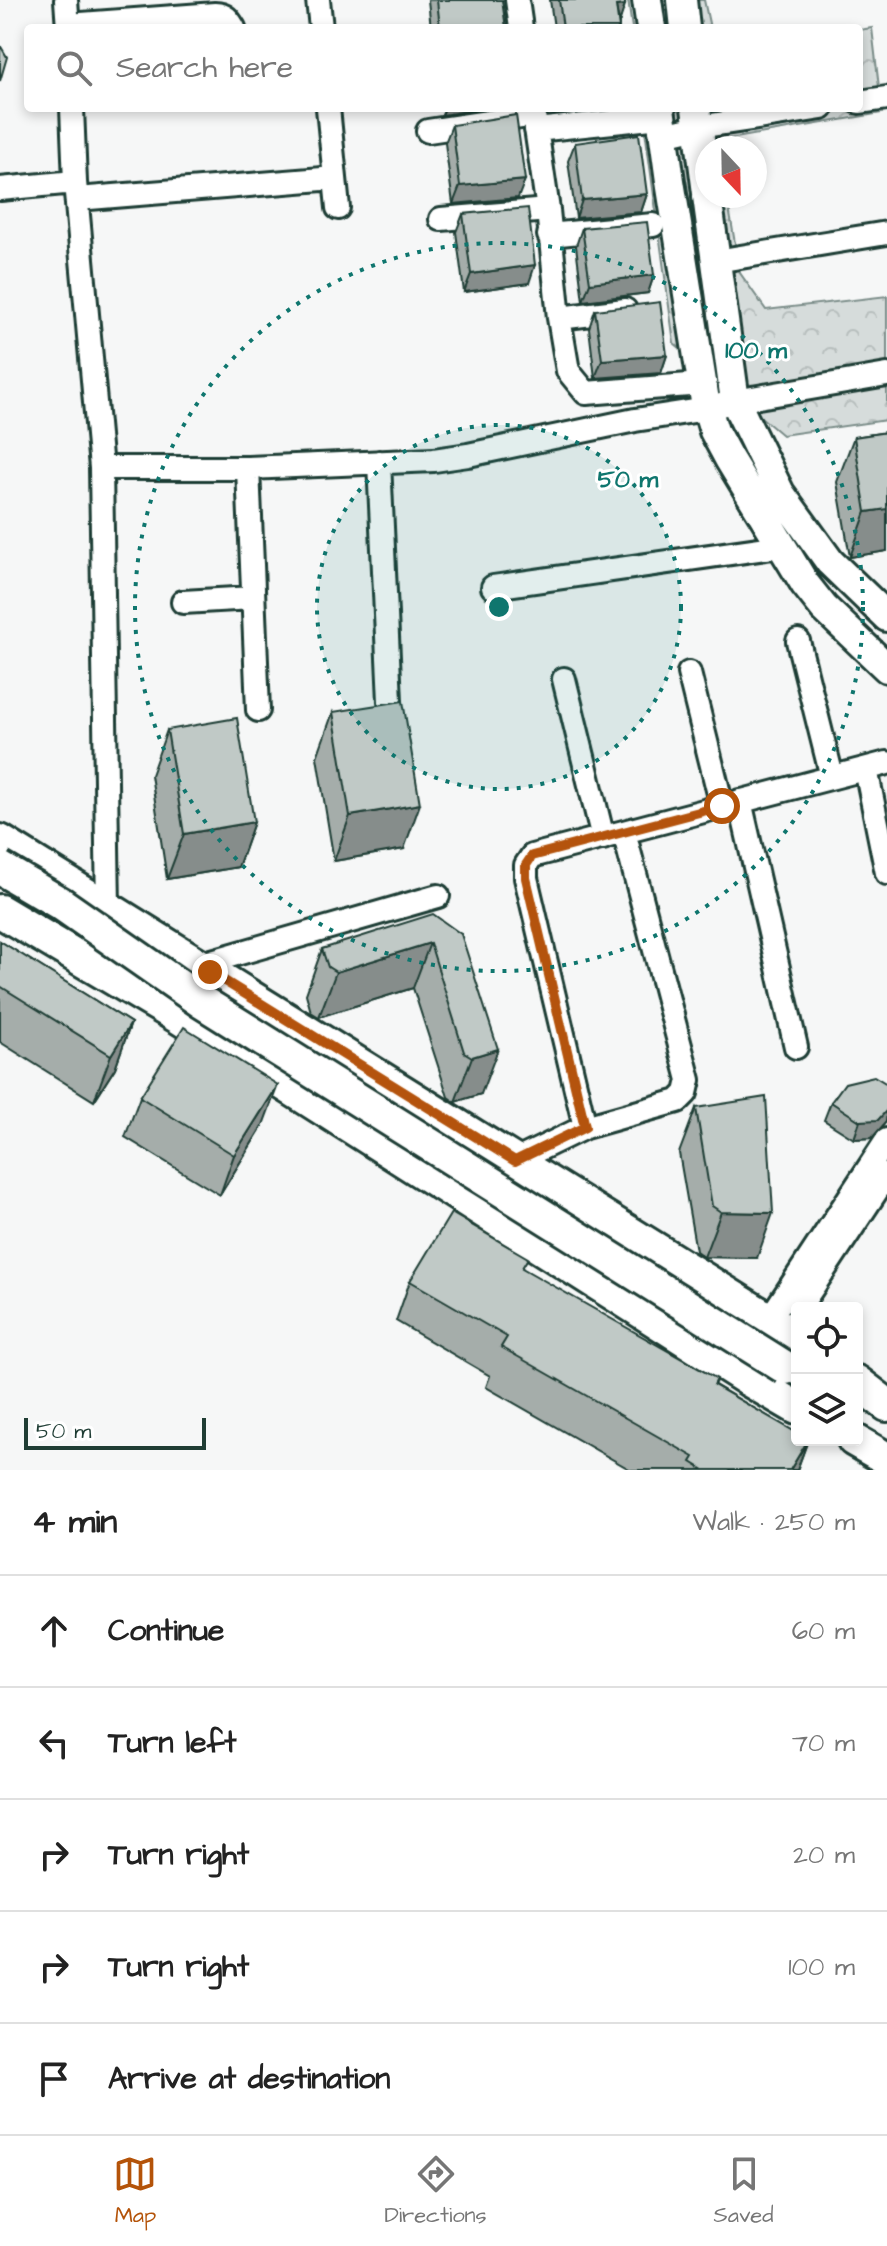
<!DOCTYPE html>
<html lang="en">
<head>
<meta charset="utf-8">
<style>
  body { margin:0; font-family:"Architects Daughter",sans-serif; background:#f6f6f6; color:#222 }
  .controls { position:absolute; right:24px; bottom:24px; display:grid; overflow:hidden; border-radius:8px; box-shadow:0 4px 12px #0003 }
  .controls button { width:72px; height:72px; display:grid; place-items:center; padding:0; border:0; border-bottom:2px solid #e0e0e0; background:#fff; color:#222; font:40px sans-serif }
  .compass { position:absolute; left:695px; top:136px; width:72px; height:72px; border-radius:50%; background:#fff; box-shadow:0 4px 12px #0003; rotate:158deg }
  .scale { position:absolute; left:24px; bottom:20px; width:182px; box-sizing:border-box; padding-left:8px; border:4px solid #1f3d34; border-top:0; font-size:22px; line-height:28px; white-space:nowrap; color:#1f3d34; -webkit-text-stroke:6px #fff; paint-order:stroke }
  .stop { position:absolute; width:24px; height:24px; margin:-18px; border:6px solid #b45309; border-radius:50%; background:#fff }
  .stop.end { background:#b45309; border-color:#fff; box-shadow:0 2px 8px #0008 }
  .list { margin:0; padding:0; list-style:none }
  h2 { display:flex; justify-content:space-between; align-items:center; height:104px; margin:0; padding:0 32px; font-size:34px }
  h2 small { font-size:26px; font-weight:400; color:#767676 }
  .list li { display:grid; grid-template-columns:52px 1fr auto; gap:24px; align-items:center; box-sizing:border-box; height:112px; padding:0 32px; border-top:2px solid #e0e0e0 }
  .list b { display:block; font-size:30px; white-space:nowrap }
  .list em { font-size:26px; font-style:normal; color:#767676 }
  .icon { flex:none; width:44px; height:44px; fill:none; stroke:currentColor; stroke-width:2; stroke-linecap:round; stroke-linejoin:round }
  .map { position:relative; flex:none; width:887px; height:1470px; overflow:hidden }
  .search { position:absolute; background:#fff; box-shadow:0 4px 12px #0003; left:24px; right:24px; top:24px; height:88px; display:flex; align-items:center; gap:20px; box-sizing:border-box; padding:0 28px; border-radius:8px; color:#767676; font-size:30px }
  .sheet { height:664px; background:#fff }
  nav { display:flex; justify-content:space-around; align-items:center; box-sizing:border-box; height:112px; border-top:2px solid #e0e0e0; background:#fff; font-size:22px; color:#767676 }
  nav a { display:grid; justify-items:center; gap:4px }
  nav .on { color:#b45309 }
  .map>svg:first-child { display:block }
  .forest { fill:url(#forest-crowns); stroke:#7a8c88; stroke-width:2 }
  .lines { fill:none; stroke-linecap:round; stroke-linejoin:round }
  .minor-casing { stroke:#1f3d34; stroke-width:28 }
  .tertiary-casing { stroke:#1f3d34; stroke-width:34 }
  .secondary-casing { stroke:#1f3d34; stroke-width:38 }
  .minor { stroke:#fff; stroke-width:22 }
  .tertiary { stroke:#fff; stroke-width:28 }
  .secondary { stroke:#fff; stroke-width:32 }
  .secondary-bridge-casing { stroke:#1f3d34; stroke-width:38; stroke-linecap:butt }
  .secondary-bridge { stroke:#fff; stroke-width:32 }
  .wall { fill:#a5adaa; stroke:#1f3d34; stroke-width:2 }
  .shaded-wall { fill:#868d8b; stroke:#1f3d34; stroke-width:2 }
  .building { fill:#c0c9c6; stroke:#1f3d34; stroke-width:2 }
  .route { stroke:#b45309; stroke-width:10 }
  .ring { fill:none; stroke:#0f766e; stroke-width:4; stroke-dasharray:4 8 }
  .centre { fill:#0f766e; stroke:#fff; stroke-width:4 }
  .ring-label { font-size:24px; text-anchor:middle; font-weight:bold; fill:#0f766e; stroke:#fff; stroke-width:6; stroke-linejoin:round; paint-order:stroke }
</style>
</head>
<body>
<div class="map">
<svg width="887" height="1470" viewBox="0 0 887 1470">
  <defs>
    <pattern id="forest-crowns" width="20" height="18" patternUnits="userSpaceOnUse" patternTransform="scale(2)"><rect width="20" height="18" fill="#d6dcdb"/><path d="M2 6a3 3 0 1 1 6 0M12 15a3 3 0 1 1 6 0" fill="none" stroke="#b7bebd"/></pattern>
  </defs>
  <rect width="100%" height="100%" fill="#f6f7f7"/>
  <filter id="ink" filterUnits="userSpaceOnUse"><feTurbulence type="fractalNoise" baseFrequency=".0125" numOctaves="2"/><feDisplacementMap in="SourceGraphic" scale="16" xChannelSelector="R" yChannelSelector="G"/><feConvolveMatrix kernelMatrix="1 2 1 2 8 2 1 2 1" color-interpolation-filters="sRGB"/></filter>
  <g filter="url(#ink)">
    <path class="forest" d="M628,0H704L710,28H632Z
      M872,28L882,113L718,141L719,148H707V196H727L740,273L766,310L887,296V420L782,435L674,343L642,108H859V30Z"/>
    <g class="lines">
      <defs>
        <path id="minor" d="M66,0L68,28
          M318,0L321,28
          M517,0L521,28
          M68,25L215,14C226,14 229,20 234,28
          M859,102L887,98
          M72,108L75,182L101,468L108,908
          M328,108L338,208
          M533,108L548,210L559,318L568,371L586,393L702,384
          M536,130L661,117
          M428,131L534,115
          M664,135L698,127L822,108
          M0,189L75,182
          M77,199L335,178
          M441,219L548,210
          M549,235L653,225
          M716,261L887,233
          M559,318L625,310
          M379,462L390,701
          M101,468H248L434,460L468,455L635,420L707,409L735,401L887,375
          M248,468L258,710
          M493,587L780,546
          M183,602L253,598
          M798,641L832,777
          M689,673L722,806
          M564,679L603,838
          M866,769L887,873
          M740,801L796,1047
          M198,965L438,896
          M585,1127L678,1101L686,1093L689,1080L624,832
          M515,1161L585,1127L526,878V865L532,856L887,763
          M799,1308L887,1175
          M770,1318L887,1140"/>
        <path id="tertiary" d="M647,0L651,28
          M682,0L685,28
          M660,108L670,181L705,401L714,431L729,459L805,584L824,608L887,668
          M696,108L707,193
          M707,196L735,401L780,493L830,562L887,617"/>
        <path id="secondary" d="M0,841L797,1337
          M0,911L180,1018L749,1380L797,1408
          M857,1382L887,1405
          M854,1440L887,1459"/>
      </defs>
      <use href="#minor" class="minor-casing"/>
      <use href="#tertiary" class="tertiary-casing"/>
      <use href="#secondary" class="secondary-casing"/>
      <use href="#minor" class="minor"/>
      <use href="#tertiary" class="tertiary"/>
      <use href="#secondary" class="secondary"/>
      <defs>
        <path id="secondary-bridge" d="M0,868L63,905L202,1002L786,1368"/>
      </defs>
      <use href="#secondary-bridge" class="secondary-bridge-casing"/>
      <use href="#secondary-bridge" class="secondary-bridge"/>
    </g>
    <path class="wall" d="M428,0H502L506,28H431Z
      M550,0H625L619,23V28H554Z
      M452,125L518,198L453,204L445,143Z
      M575,143L647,194L641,212L576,218L568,161Z
      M463,214L529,283L464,292L456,232Z
      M582,228L654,275L648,293L583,301L576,246Z
      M595,310L667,355L661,373L595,378L589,328Z
      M887,432V551L850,557L837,482L854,437Z
      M333,712L404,849L334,861L317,757Z
      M167,730L254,822L238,867L167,879L151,775Z
      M461,934L481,1094L455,1102L448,1097L413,988L319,1017L311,1012L306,994L322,949Z
      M0,941L131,1023L115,1068L94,1101L0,1042Z
      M140,1097L263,1125L220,1195L125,1137Z
      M831,1102L886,1122L872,1138L854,1139L824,1120Z
      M696,1108L757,1258L704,1257L696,1251L679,1153Z
      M523,1269L715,1385L808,1440L797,1470H631L486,1387L490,1376L396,1321L410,1281Z"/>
    <path class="shaded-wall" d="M625,5L619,23L616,6Z
      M445,108H487L442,115Z
      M558,108H612L556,114Z
      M525,180L518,198L453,204L460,186Z
      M647,194L641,212L576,218L582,200Z
      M535,265L529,283L464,292L471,274Z
      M654,275L648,293L583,301L590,283Z
      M667,355L661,373L595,378L602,360Z
      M887,509V551L850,557L866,512Z
      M420,804L404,849L334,861L350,816Z
      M254,822L238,867L167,879L184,834Z
      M430,943L413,988L319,1017L336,972Z
      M131,1023L115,1068L94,1101L111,1055Z
      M498,1049L481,1094L455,1102L472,1057Z
      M278,1085L263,1125L220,1195L234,1155Z
      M887,1110L886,1122L872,1138L854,1139L860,1121Z
      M721,1212L773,1213L757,1258L704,1257Z
      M808,1440L797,1470H790Z"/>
    <path class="building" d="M437,0H502L506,28H440Z
      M559,0H625V5L616,6L619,28H563Z
      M0,45L7,57L0,81Z
      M516,115L525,180L460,186L452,125Z
      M639,134L647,194L582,200L575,143Z
      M528,208L535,265L471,274L463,214Z
      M647,222L654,275L590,283L582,228Z
      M660,302L667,355L602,360L595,310Z
      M887,432V509L866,512L854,437Z
      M403,701L420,804L350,816L333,712Z
      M237,718L254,822L184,834L167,730Z
      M433,914L461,934L498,1049L472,1057L464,1052L430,943L336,972L328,967L322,949Z
      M0,941L131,1023L111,1055L0,986Z
      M184,1027L278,1085L234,1155L140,1097Z
      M874,1076L887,1084V1110L878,1120L860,1121L831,1102L845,1083Z
      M766,1097L773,1213L721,1212L712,1206L696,1108Z
      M451,1213L528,1258L522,1268L717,1379L714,1385L797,1433V1440H808L790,1470H704L691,1462L694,1457L501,1347L507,1337L410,1281Z"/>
  </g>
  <g class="lines" filter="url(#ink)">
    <path class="route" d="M210,972L515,1161L585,1127L526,878V865L532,856L722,806"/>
  </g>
  <circle cx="499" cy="607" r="182" fill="#0f766e" fill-opacity=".12"/>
  <g class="ring">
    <circle cx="499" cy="607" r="182"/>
    <circle cx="499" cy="607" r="364"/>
  </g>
  <circle cx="499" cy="607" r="12" class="centre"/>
  <g class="ring-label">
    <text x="756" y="358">100 m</text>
    <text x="628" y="487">50 m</text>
  </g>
</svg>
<div class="controls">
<button><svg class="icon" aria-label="locate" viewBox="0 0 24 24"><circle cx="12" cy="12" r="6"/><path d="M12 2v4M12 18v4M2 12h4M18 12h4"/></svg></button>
<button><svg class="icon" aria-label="layers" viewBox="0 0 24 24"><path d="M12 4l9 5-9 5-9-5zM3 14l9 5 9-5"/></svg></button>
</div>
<svg class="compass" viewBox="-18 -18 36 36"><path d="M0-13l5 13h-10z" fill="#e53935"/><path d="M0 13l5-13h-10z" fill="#767676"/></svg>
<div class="scale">50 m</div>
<div class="stop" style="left:722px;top:806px"></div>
<div class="stop end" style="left:210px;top:972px"></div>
<div class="search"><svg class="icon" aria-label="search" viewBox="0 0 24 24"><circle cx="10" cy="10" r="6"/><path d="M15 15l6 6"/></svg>Search here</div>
</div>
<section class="sheet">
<h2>4 min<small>Walk · 250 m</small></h2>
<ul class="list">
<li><svg class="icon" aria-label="ahead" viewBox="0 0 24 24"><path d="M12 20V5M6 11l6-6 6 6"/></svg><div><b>Continue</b></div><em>60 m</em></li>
<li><svg class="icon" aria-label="left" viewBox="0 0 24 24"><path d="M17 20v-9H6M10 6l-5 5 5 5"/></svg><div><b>Turn left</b></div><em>70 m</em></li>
<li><svg class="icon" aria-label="right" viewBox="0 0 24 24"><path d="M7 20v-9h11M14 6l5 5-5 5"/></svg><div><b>Turn right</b></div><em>20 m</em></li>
<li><svg class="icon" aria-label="right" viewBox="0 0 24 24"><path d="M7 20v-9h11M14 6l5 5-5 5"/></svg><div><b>Turn right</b></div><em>100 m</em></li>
<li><svg class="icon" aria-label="arrive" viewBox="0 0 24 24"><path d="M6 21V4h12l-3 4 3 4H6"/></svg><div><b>Arrive at destination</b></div></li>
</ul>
</section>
<nav>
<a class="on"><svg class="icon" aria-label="map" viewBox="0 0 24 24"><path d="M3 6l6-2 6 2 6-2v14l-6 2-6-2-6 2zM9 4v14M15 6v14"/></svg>Map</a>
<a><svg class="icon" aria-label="directions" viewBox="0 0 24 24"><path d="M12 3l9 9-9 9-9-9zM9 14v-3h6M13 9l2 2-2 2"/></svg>Directions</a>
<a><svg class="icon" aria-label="saved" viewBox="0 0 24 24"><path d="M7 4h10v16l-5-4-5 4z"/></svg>Saved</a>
</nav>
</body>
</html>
